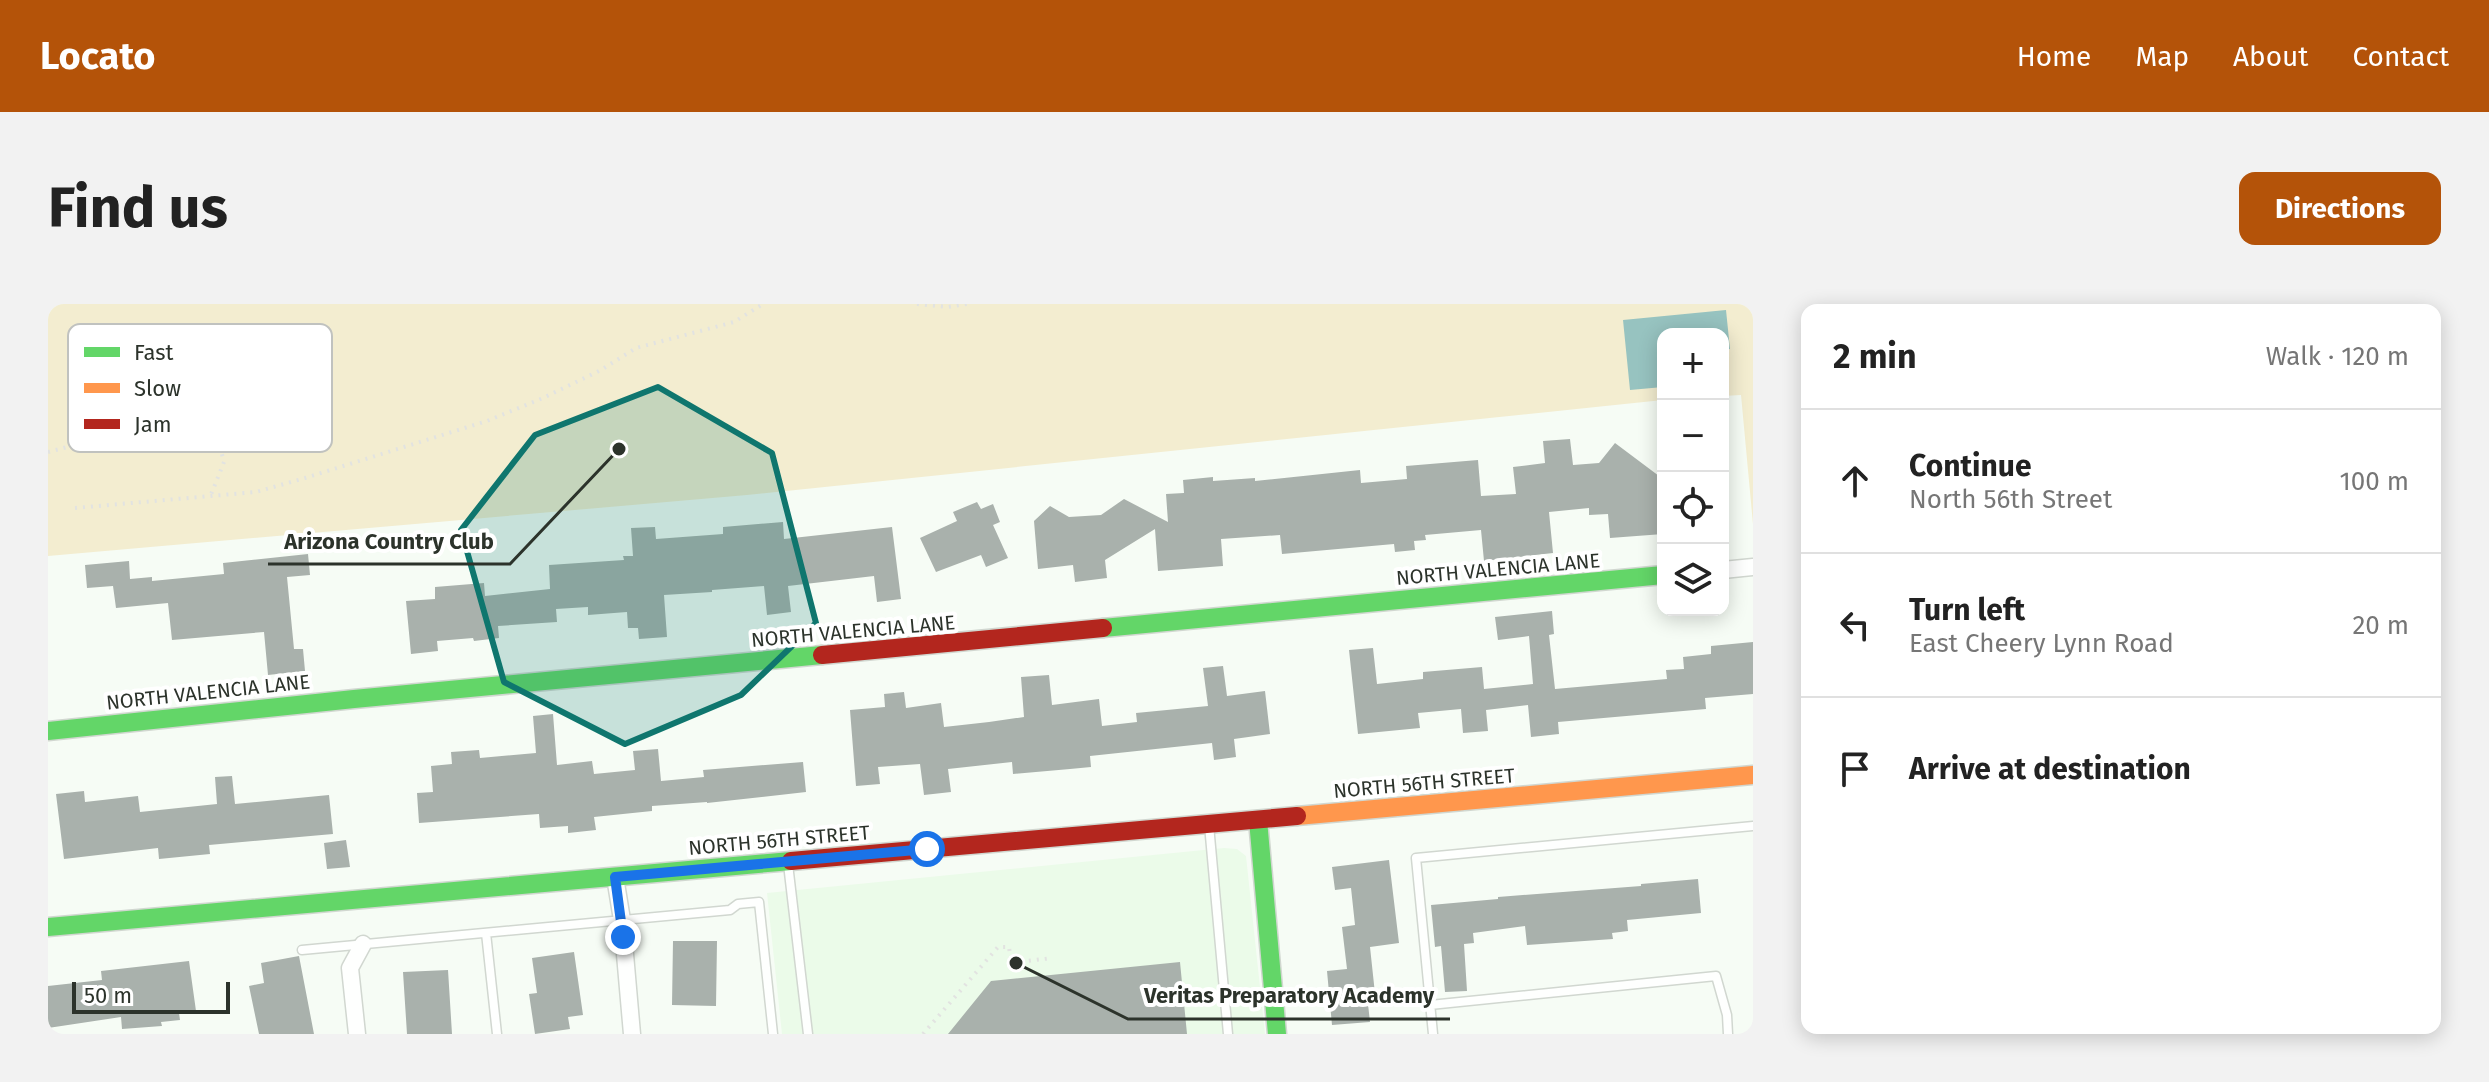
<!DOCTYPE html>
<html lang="en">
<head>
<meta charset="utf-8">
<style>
  body { margin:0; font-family:"Fira Sans",sans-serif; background:#f2f2f2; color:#222 }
  .controls { position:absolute; right:24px; top:24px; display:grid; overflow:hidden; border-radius:16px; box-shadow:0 4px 20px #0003 }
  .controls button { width:72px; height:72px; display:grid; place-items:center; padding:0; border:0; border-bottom:2px solid #e0e0e0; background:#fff; color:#222; font:40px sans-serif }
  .scale { position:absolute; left:24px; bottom:20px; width:158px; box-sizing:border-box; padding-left:8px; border:4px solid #2c332b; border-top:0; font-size:22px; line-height:28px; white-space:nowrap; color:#2c332b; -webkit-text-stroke:6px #fff; paint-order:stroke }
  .stop { position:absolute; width:24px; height:24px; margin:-18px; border:6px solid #1a73e8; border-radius:50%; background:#fff }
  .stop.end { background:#1a73e8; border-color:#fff; box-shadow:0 2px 8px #0008 }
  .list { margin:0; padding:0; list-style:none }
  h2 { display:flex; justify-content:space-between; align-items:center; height:104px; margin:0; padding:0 32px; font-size:34px }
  h2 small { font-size:26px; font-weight:400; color:#767676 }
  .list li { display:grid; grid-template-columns:52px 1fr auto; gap:24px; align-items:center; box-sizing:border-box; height:144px; padding:0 32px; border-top:2px solid #e0e0e0 }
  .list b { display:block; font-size:30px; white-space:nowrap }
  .list p { margin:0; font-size:26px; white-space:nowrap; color:#767676 }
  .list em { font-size:26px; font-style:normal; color:#767676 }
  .icon { flex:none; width:44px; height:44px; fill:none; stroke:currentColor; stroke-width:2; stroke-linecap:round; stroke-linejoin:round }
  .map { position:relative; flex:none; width:1705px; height:730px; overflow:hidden; border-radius:16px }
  header { display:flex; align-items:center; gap:48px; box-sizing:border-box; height:112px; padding:0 40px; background:#b45309; color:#fff }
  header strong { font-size:38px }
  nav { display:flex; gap:44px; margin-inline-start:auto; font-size:28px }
  .intro { display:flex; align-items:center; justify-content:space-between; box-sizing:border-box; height:192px; padding:0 48px }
  h1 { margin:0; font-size:56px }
  .button { padding:20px 36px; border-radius:16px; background:#b45309; color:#fff; font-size:28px; font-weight:700 }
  main { display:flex; gap:48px; padding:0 48px }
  aside { flex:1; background:#fff; border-radius:16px; box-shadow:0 4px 20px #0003 }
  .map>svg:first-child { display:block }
  .built { fill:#ebfbe9 }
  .green { fill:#f3edd0 }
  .water { fill:#97c3c0 }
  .building { fill:#a9b1ac }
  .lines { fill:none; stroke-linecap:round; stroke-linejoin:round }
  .lane-casing { stroke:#d1d7d0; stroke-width:11 }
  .street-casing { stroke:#d1d7d0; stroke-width:19 }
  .fast-casing { stroke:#d1d7d0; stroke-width:21 }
  .slow-casing { stroke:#d1d7d0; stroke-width:21 }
  .jam-casing { stroke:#d1d7d0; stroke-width:21 }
  .path { stroke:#e2e3e1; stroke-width:4; stroke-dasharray:2 6; stroke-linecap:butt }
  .lane { stroke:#fefffe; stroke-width:8 }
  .street { stroke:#fefffe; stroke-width:16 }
  .fast { stroke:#63d668; stroke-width:18 }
  .slow { stroke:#ff974d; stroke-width:18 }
  .jam { stroke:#b3261e; stroke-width:18 }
  .route { stroke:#1a73e8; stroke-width:10 }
  .marked { fill:#0f766e; fill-opacity:0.2; stroke:#0f766e; stroke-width:6; stroke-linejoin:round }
  .labels { text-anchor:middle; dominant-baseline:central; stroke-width:8; stroke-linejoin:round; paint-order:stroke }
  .street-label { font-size:20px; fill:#2c332b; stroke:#fff }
  .key { fill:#fff; stroke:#c0c2bf; stroke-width:2 }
  .key-label { font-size:22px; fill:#2c332b }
  .leader { fill:none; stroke:#2c332b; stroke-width:3 }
  .callout-dot { fill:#2c332b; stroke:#fff; stroke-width:3 }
  .callout-label { font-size:22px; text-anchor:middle; font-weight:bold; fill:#2c332b; stroke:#fff; stroke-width:8; stroke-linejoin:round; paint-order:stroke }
</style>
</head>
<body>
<header>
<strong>Locato</strong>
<nav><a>Home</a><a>Map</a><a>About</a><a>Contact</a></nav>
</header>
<div class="intro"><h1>Find us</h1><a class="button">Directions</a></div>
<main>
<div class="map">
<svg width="1705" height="730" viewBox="0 0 1705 730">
  <rect width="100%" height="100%" fill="#f6fcf5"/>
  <path class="built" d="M1176,544L1189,545L1198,552L1217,730H734L719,589Z"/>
  <path class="green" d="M0,0H1705V220L1693,91L1675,92V30H1615V96L699,191L0,252Z"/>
  <path class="water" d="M1678,6L1682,45L1675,46V30H1615V83L1582,86L1575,16Z"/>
  <path class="building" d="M1522,135L1525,161L1551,159L1567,139L1615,175V230L1562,234L1560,210L1541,211V204L1501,208L1505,249L1436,257L1433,226L1377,231L1378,236L1366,237L1367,246L1347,248L1346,240L1234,250L1232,231L1173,235L1175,262L1110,267L1107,225L1057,256L1059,274L1027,278L1025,261L990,265L986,217L1002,202L1021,213L1053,211L1076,195L1120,218L1118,190L1136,189L1135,176L1165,173V177L1207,174V177L1312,166L1313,179L1359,175L1358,162L1430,156L1433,192L1468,190L1465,163L1497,159L1495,137Z
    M929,198L933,205L945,200L952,218L945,221L960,254L938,263L933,251L888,268L872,234L909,217L905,208Z
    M735,218L736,235L844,223L853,295L829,298L826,272L740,282L743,308L719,311L716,282L664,286V288L616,291L619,333L591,335L590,324H580L579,308L540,311V303L508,305L509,318L450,322L451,334L426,337L425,334L389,337L390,347L363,350L358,297L387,295V283L436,279L437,292L502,285L501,261L576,256L575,252H585L583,224L607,223L608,235L675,230V223Z
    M260,250L262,271L239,273L246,345H255L257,367L220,371L216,328L124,336L120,299L68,304L65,282L39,284L37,261L81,257L82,275L104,273V277L176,270L175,259Z
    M1504,307L1506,330L1501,331L1507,385L1619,375L1618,366L1636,365L1635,353L1663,350V342L1705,338V390L1657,394L1658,405L1510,418L1511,430L1483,433L1480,401L1438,406L1440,427L1415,429L1413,405L1370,409L1372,424L1310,430L1301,346L1325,344L1329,380L1375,375V368L1434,363L1436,385L1485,380L1481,332L1450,336L1447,313Z
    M1175,362L1179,392L1217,387L1222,430L1186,435L1188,453L1166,456L1164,439L1042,452L1043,463L1022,465L965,470L964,458L900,465L903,488L876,491L872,460L830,463L832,480L808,482L802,406L837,403L836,390L856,388L858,404L893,399L896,423L941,418L976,413L973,373L1001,371L1004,401L1051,395L1054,422L1089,418L1088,409L1160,402L1155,364Z
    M505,410L509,461L544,457L546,470L587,466L585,447L610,445L613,477L656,473L655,466L755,458L758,488L659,499V498L604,502V507L546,513L548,526L520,529V522L492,524L491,510L371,519L369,489L385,488L383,462L404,460L403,448L431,446L432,454L488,449L485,412Z
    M184,472L187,500L281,491L285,530L161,541L162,550L111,555L110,544L16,555L8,490L36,487L37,498L90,492L92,508L169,500L167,473Z
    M298,536L302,563L279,565L276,539Z
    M1341,556L1351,639L1322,643L1328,699L1320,700L1322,718L1284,721L1279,667L1299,665L1294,623L1307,621L1303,584L1287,586L1284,563Z
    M1650,575L1653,609L1579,616L1580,627L1564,629L1565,635L1479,641L1477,622L1425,629L1426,639L1416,640L1419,687L1397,688L1393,642L1387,643L1383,601L1450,595V593L1593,582V580Z
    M625,637H669L668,702L624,701Z
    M526,648L535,711L520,713L522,725L487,730L481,690L489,689L484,654Z
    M251,652L266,730H211L201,682L216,679L213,659Z
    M141,657L148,707L131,709L132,716L113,718L114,722L74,725L73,713L0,724V682L54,676L53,667Z
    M1132,658L1139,730H900L943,677Z
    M400,666L404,730H359L355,668Z"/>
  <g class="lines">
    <defs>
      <path id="lane" d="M1161,521L1180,730
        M740,560L760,730
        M438,629L449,730
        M254,646L682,606L690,600L711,598L725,730
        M1382,701L1668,672L1679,711L1680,730
        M1385,730L1368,554L1705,522"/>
      <path id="street" d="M1675,266L1705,263
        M567,573L574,616L584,730
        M309,730L302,664L315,640"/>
      <path id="fast" d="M1055,324L1615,271
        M0,427L306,395L774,351
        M1210,516L1229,730
        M0,623L743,557"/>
      <path id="slow" d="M1249,512L1705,471"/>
      <path id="jam" d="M774,351L1055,324
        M743,557L1249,512"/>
    </defs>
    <use href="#lane" class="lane-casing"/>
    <use href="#street" class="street-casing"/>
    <use href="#fast" class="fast-casing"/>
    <use href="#slow" class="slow-casing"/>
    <use href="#jam" class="jam-casing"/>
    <path class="path" d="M869,0L900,3L919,0
      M0,148L27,141L101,132L122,135H162L172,143L176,158L162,193
      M27,204L208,188L257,174L439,117L495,94L553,66L588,44L686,18L715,0
      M875,730L950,643H961L963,659L1004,654"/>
    <use href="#lane" class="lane"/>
    <use href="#street" class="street"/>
    <use href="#fast" class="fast"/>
    <use href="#slow" class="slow"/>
    <use href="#jam" class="jam"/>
  </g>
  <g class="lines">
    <path class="route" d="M575,633L567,573L879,545"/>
  </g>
  <path class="marked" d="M610,83L724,149L768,319L693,391L577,440L456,378L413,226L487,131Z"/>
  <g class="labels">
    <g class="street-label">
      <text transform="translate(1450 265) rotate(-5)">NORTH VALENCIA LANE</text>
      <text transform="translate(805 327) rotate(-5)">NORTH VALENCIA LANE</text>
      <text transform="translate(160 388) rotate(-6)">NORTH VALENCIA LANE</text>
      <text transform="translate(1376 479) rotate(-5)">NORTH 56TH STREET</text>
      <text transform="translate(731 536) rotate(-5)">NORTH 56TH STREET</text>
    </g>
  </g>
  <rect x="20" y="20" width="264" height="128" rx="12" class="key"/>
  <rect x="36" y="43" width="36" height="10" fill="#63d668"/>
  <rect x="36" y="79" width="36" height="10" fill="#ff974d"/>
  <rect x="36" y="115" width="36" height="10" fill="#b3261e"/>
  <g class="key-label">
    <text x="86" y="56">Fast</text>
    <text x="86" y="92">Slow</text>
    <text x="86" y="128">Jam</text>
  </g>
  <path class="leader" d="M571 145L462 260H220M968 659L1080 715H1402"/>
  <g class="callout-dot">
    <circle cx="571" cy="145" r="8"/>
    <circle cx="968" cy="659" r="8"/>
  </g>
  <g class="callout-label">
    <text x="341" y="245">Arizona Country Club</text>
    <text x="1241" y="699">Veritas Preparatory Academy</text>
  </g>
</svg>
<div class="controls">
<button>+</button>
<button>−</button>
<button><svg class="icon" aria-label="locate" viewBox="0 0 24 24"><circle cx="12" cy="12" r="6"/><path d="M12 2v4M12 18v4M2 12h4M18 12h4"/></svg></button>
<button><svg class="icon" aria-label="layers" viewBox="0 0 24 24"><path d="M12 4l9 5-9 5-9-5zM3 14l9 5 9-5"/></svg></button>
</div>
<div class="scale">50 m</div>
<div class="stop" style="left:879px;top:545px"></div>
<div class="stop end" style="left:575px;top:633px"></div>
</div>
<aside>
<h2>2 min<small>Walk · 120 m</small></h2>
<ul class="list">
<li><svg class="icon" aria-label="ahead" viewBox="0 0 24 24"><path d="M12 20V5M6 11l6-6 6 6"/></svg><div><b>Continue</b><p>North 56th Street</p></div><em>100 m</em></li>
<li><svg class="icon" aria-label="left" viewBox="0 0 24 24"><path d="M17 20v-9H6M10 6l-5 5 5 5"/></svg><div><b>Turn left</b><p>East Cheery Lynn Road</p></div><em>20 m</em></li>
<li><svg class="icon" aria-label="arrive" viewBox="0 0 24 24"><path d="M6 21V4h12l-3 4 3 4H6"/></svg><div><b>Arrive at destination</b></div></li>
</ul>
</aside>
</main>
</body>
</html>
